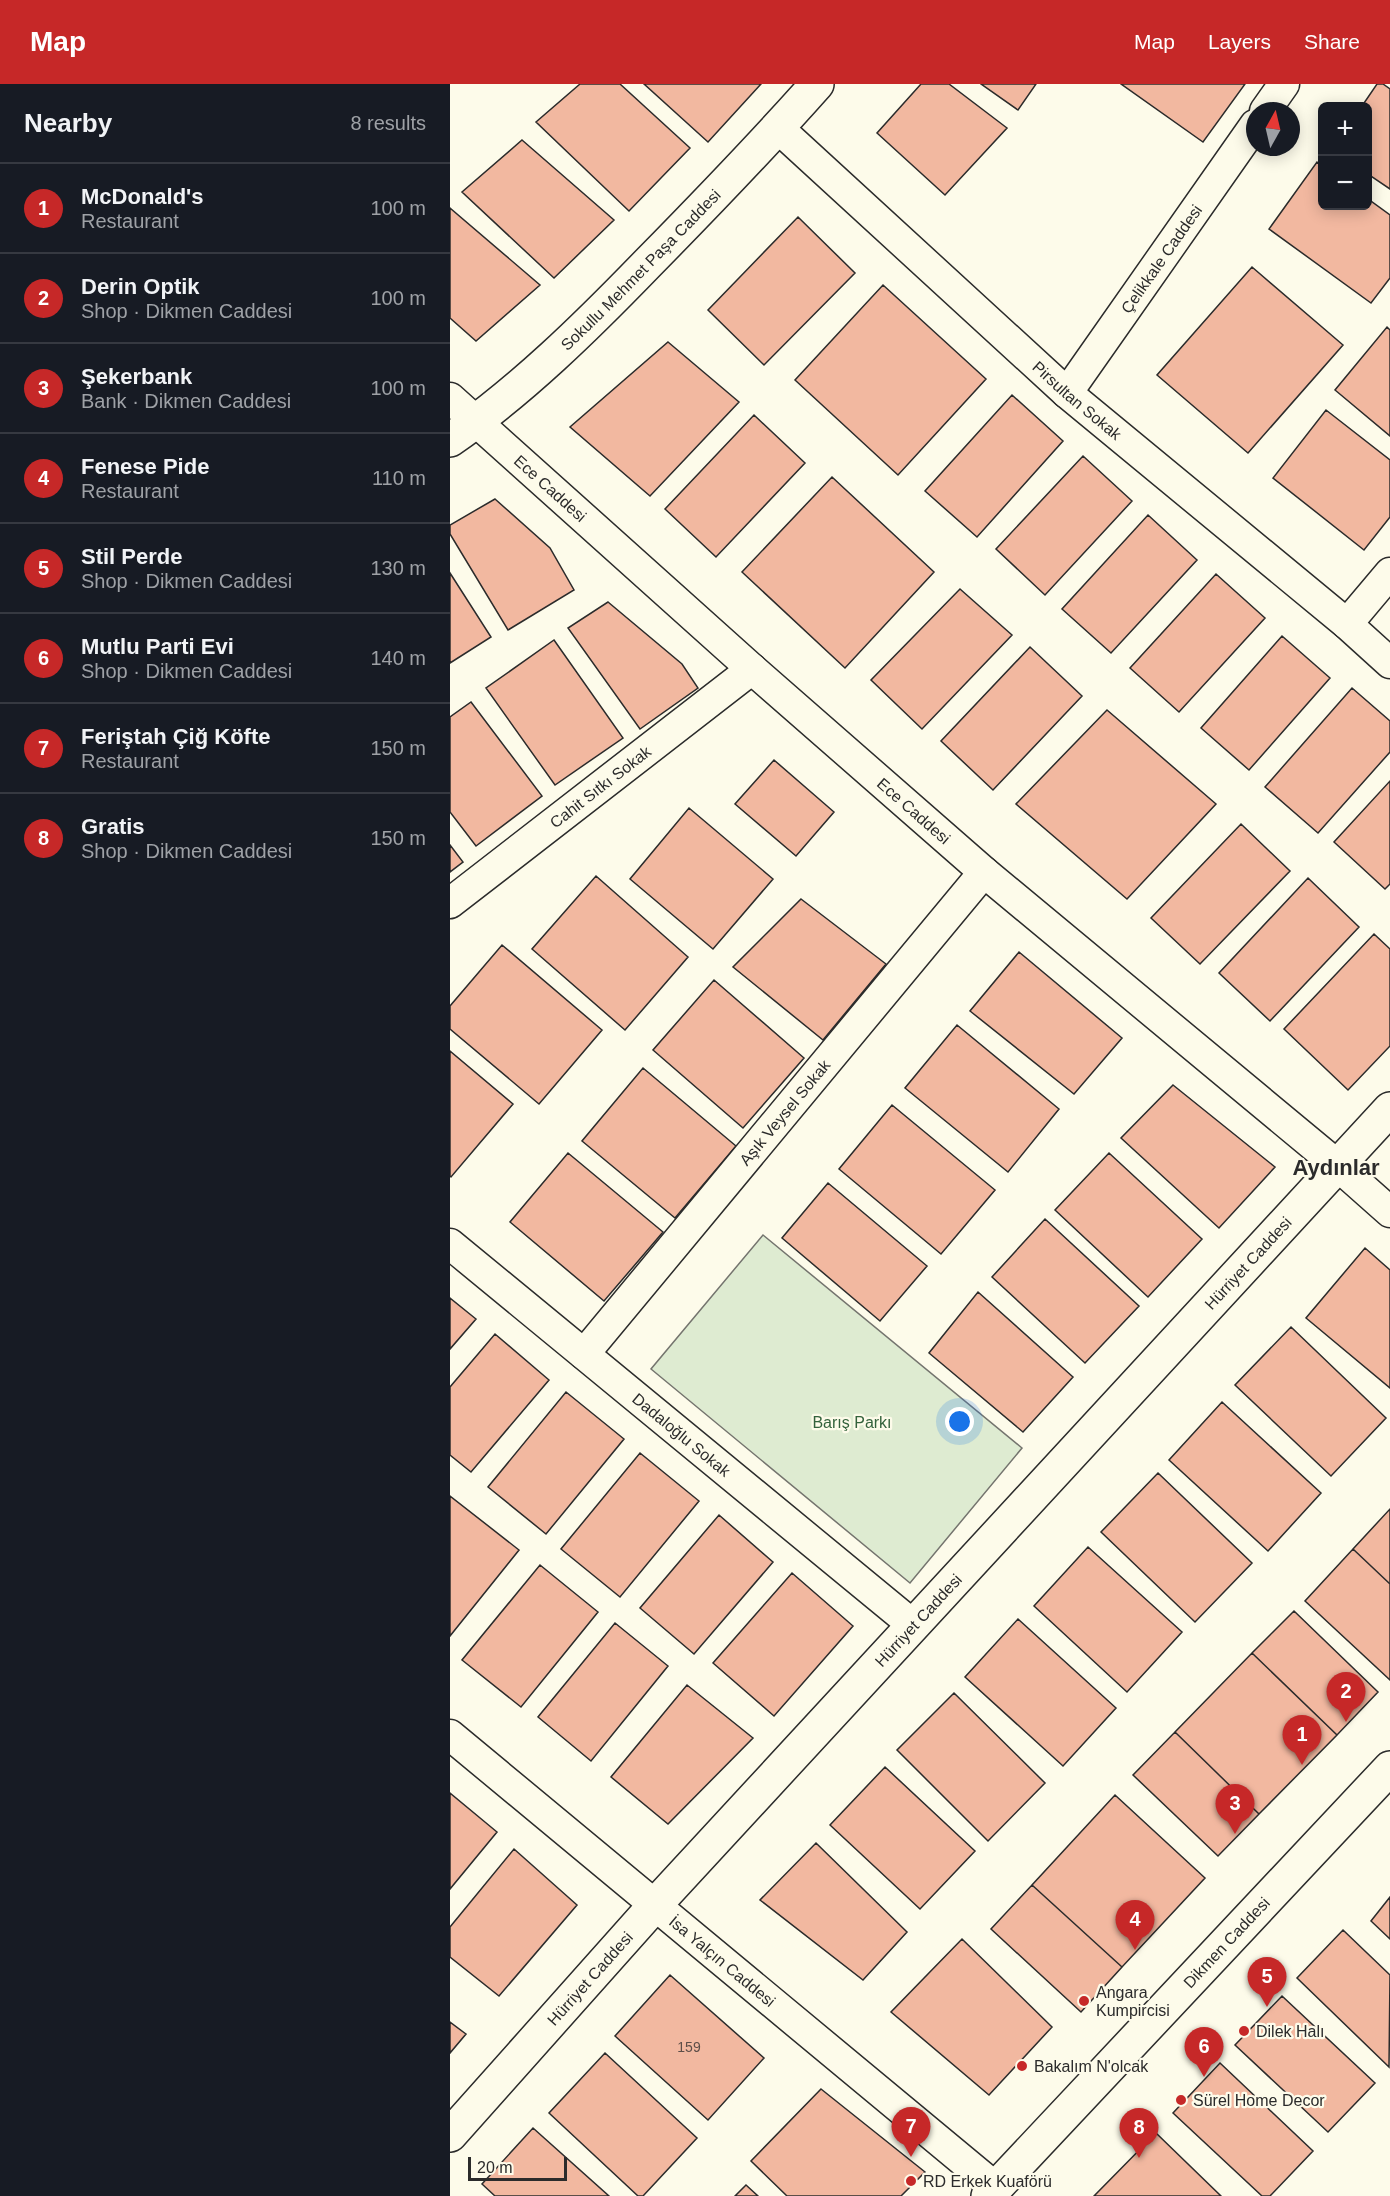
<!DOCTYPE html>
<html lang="en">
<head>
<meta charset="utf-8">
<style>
  body { margin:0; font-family:Helvetica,sans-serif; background:#20242c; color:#f1f3f6 }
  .controls { position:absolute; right:18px; top:18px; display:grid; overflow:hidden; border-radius:9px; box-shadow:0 3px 15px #0003 }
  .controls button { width:54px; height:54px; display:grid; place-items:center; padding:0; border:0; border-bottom:2px solid #363941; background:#171b24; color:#f1f3f6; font:30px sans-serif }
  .compass { position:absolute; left:796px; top:18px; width:54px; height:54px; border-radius:50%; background:#171b24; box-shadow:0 3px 15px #0003; rotate:8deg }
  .scale { position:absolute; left:18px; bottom:15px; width:99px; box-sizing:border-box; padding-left:6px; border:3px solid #2b2b2b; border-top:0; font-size:16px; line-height:21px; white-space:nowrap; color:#2b2b2b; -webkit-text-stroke:4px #fdfbea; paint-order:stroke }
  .you { position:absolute; left:510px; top:1338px; width:21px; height:21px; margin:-15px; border:4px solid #fff; border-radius:50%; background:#1a73e8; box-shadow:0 0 0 9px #1a73e833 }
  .badge { display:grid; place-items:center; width:39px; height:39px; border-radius:50%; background:#c62828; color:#fff; font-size:20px; font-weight:700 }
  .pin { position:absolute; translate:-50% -50px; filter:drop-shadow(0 2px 3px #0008) }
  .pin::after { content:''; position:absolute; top:32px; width:21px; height:18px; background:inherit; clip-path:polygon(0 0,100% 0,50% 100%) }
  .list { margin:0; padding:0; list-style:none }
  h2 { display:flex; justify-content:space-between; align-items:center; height:78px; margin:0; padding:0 24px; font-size:26px }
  h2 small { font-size:20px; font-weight:400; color:#9ea1a6 }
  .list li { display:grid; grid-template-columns:39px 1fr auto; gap:18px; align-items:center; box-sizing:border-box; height:90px; padding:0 24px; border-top:2px solid #363941 }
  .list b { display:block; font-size:22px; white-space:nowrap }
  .list p { margin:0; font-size:20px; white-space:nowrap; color:#9ea1a6 }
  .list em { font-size:20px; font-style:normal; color:#9ea1a6 }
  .map { position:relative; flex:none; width:940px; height:2112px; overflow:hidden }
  header { display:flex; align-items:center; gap:36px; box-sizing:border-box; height:84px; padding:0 30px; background:#c62828; color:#fff }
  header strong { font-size:28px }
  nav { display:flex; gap:33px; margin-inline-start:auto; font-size:21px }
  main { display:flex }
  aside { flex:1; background:#171b24 }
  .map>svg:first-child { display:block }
  .green { fill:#deebd1; stroke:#74746e; stroke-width:1.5 }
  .building { fill:#f2b8a0; stroke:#2b2b2b; stroke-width:1.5 }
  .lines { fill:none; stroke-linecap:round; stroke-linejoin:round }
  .street-casing { stroke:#2b2b2b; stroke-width:33 }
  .secondary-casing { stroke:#2b2b2b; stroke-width:36 }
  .primary-casing { stroke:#2b2b2b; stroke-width:36 }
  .street { stroke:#fdfbea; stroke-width:30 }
  .secondary { stroke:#fdfbea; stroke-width:33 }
  .primary { stroke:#fdfbea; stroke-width:33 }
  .poi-dot { fill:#c62828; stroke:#fdfbea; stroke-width:2 }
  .labels { text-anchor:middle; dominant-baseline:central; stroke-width:4.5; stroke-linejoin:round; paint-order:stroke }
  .number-label { font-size:14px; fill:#5d4e48 }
  .street-label { font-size:16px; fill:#2b2b2b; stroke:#fdfbea }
  .park-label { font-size:16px; fill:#34623c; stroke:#fdfbea }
  .poi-label { font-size:16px; fill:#2b2b2b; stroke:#fdfbea; text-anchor:start }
  .district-label { font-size:22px; font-weight:bold; fill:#2b2b2b; stroke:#fdfbea }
</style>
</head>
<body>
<header>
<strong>Map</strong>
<nav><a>Map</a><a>Layers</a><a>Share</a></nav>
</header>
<main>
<aside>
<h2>Nearby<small>8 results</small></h2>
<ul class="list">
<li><span class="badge">1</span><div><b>McDonald's</b><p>Restaurant</p></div><em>100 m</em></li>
<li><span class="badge">2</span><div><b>Derin Optik</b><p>Shop · Dikmen Caddesi</p></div><em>100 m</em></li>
<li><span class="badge">3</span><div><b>Şekerbank</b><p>Bank · Dikmen Caddesi</p></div><em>100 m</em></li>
<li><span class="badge">4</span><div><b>Fenese Pide</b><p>Restaurant</p></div><em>110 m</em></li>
<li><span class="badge">5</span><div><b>Stil Perde</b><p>Shop · Dikmen Caddesi</p></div><em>130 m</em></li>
<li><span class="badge">6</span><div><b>Mutlu Parti Evi</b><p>Shop · Dikmen Caddesi</p></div><em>140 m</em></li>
<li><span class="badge">7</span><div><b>Feriştah Çiğ Köfte</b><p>Restaurant</p></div><em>150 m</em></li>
<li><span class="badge">8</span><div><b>Gratis</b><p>Shop · Dikmen Caddesi</p></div><em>150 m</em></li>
</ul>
</aside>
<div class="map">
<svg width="940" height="2112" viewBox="0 0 940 2112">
  <rect width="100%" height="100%" fill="#fdfbea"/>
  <path class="green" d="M313,1151L572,1364L460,1499L201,1285Z"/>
  <path class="building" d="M130,0H170L240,64L179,127L86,38Z
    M194,0H311L258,58Z
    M471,0H499L557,44L495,111L427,49Z
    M531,0H586L568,26Z
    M671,0H795L753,58Z
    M927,0H933L940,5V105L918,90V22H912Z
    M72,56L164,136L104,194L12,108Z
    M867,78L872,82V122H918V115L940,131V194L921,219L819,145Z
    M0,124L90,201L26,257L0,234Z
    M348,133L405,189L314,281L258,226Z
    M802,183L893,261L798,369L707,291Z
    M433,201L536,295L448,391L345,296Z
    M937,243L940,246V352L885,306Z
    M218,258L289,318L200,412L120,343Z
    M562,311L613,357L527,453L475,407Z
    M876,326L940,376V433L914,466L823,394Z
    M304,331L355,379L266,473L215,425Z
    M633,372L682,417L595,511L546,465Z
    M382,393L484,488L395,584L292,488Z
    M45,415L100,464L124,506L58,546L0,450V441Z
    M698,431L747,476L661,569L612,525Z
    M0,489L41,553L0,579Z
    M766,490L815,534L729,628L680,584Z
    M510,505L562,551L472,645L421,596Z
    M158,518L232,580L248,604L190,645L118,544Z
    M832,552L880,594L799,686L751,644Z
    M104,556L173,654L105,701L36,604Z
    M580,563L632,612L543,706L491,657Z
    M902,604L940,637V668L868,749L815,703Z
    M21,618L92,712L26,762L0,728V633Z
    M657,626L766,720L677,815L566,720Z
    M324,676L384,728L346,772L285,720Z
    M940,697V800L935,805L884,758Z
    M239,724L323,795L263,865L180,795Z
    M791,740L840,787L750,880L701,834Z
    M0,761L13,778L0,788Z
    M146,792L238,873L175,946L82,865Z
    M858,794L909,843L820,937L769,889Z
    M351,815L436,880L373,956L283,883Z
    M924,850L940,865V962L898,1006L834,945Z
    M52,861L152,946L89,1020L0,945V922Z
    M569,868L672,954L624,1010L520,927Z
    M264,896L354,974L293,1044L203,966Z
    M507,941L609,1025L558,1088L455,1004Z
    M0,967L63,1020L1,1093L0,1092Z
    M193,984L286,1062L225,1134L132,1057Z
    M723,1001L825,1083L769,1144L671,1054Z
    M442,1021L545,1106L491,1170L389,1085Z
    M118,1069L213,1148L154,1217L60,1138Z
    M659,1069L752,1155L698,1213L605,1126Z
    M378,1099L477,1182L430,1237L332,1154Z
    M595,1135L689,1222L635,1279L542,1193Z
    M915,1164L940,1186V1304L856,1234Z
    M528,1208L623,1293L573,1348L479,1269Z
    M0,1214L26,1235L0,1265Z
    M841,1243L936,1334L881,1392L785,1301Z
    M45,1250L99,1296L21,1388L0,1371V1303Z
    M116,1308L174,1355L96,1450L38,1403Z
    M772,1318L871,1409L818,1467L719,1376Z
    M190,1369L249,1417L170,1513L111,1465Z
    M708,1389L802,1479L745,1538L651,1448Z
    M0,1412L69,1466L0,1552Z
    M940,1425V1500L903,1465Z
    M269,1431L323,1478L244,1570L190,1524Z
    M638,1463L732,1548L677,1608L584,1522Z
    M903,1465L940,1500V1596L855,1517Z
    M90,1481L148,1528L71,1623L12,1576Z
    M342,1489L403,1542L324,1632L263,1579Z
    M844,1527L928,1608L887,1651L802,1569Z
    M568,1535L666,1624L613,1682L515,1593Z
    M165,1539L218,1582L141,1677L88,1633Z
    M802,1569L887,1651L809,1730L725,1648Z
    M237,1601L303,1654L218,1740L161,1693Z
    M504,1609L595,1699L538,1757L447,1666Z
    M725,1648L809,1730L768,1772L683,1691Z
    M435,1683L525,1767L470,1825L380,1741Z
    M0,1709L47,1748L0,1805Z
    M665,1711L755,1794L672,1883L582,1801Z
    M366,1759L457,1848L413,1896L310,1816Z
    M64,1765L127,1821L49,1912L0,1873V1843Z
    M582,1801L672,1883L631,1928L541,1845Z
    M940,1813V1855L921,1837Z
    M893,1846L940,1891L939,1983L847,1894Z
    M512,1855L602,1943L539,2011L441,1928Z
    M220,1891L314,1974L258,2036L165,1952Z
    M832,1912L925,1999L878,2048L785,1961Z
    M0,1938L16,1950L0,1969Z
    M155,1969L247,2054L193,2112H188L99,2029Z
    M770,1979L863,2067L820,2112H812L723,2029Z
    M371,2005L475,2088L451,2112H337L301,2077Z
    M83,2044L159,2112H45L32,2100Z
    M706,2049L771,2112H644Z
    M296,2101L308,2112H285Z"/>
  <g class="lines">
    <defs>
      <g id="street">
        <path d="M815,27L834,0"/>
        <path id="s1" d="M327,43L617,309L897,540L940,579"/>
        <path id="s2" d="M617,309L805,41"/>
        <path id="s3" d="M0,314L302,585L534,788L887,1081L940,1128"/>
        <path d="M897,540L940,489"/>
        <path id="s4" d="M0,819L302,585"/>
        <path id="s5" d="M0,1160L463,1541"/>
        <path id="s6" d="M134,1270L534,788"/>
        <path id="s7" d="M0,1651L546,2104"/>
      </g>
      <g id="secondary">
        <path id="s8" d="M0,356C72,306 136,243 197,180C255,121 312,62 367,0"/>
        <path id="s9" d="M0,2051L205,1821L940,1025"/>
      </g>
      <g id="primary">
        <path id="s10" d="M538,2112L940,1684"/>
      </g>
    </defs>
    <use href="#street" class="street-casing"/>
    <use href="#secondary" class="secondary-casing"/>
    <use href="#primary" class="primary-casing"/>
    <use href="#street" class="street"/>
    <use href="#secondary" class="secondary"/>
    <use href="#primary" class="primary"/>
  </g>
  <g class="poi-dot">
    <circle cx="634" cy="1917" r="6"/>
    <circle cx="794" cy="1947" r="6"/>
    <circle cx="572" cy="1982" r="6"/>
    <circle cx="731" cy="2016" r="6"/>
    <circle cx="461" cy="2097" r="6"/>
  </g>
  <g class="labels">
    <g class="number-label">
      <text x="239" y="1963">159</text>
    </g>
    <g class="street-label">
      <text stroke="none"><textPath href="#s2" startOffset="164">Çelikkale Caddesi</textPath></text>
      <text stroke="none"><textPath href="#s8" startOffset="256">Sokullu Mehmet Paşa Caddesi</textPath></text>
      <text stroke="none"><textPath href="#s1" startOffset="406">Pirsultan Sokak</textPath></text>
      <text stroke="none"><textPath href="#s3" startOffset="135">Ece Caddesi</textPath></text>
      <text stroke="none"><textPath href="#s4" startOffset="190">Cahit Sıtkı Sokak</textPath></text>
      <text stroke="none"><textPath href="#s3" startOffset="621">Ece Caddesi</textPath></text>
      <text stroke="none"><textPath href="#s6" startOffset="314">Aşık Veysel Sokak</textPath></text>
      <text stroke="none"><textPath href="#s9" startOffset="1182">Hürriyet Caddesi</textPath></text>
      <text stroke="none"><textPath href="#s5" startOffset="300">Dadaloğlu Sokak</textPath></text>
      <text stroke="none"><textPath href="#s9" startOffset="696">Hürriyet Caddesi</textPath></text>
      <text stroke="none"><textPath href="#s10" startOffset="348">Dikmen Caddesi</textPath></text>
      <text stroke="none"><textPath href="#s7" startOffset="354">İsa Yalçın Caddesi</textPath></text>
      <text stroke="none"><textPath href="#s9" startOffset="210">Hürriyet Caddesi</textPath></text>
    </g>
    <g class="park-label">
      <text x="402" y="1338">Barış Parkı</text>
    </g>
    <g class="poi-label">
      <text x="646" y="1908">Angara<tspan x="646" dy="18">Kumpircisi</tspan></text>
      <text x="806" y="1947">Dilek Halı</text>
      <text x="584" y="1982">Bakalım N'olcak</text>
      <text x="743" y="2016">Sürel Home Decor</text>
      <text x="473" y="2097">RD Erkek Kuaförü</text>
    </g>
    <g class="district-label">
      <text x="886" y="1083">Aydınlar</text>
    </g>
  </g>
</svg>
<div class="controls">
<button>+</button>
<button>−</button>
</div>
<svg class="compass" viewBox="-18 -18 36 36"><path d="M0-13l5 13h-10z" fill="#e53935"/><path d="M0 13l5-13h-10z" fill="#9ea1a6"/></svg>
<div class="scale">20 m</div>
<div class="you"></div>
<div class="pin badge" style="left:852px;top:1681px">1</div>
<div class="pin badge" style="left:896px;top:1638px">2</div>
<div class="pin badge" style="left:785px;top:1750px">3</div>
<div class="pin badge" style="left:685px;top:1866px">4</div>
<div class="pin badge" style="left:817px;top:1923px">5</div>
<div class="pin badge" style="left:754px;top:1993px">6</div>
<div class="pin badge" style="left:461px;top:2073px">7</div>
<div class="pin badge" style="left:689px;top:2074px">8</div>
</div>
</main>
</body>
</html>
